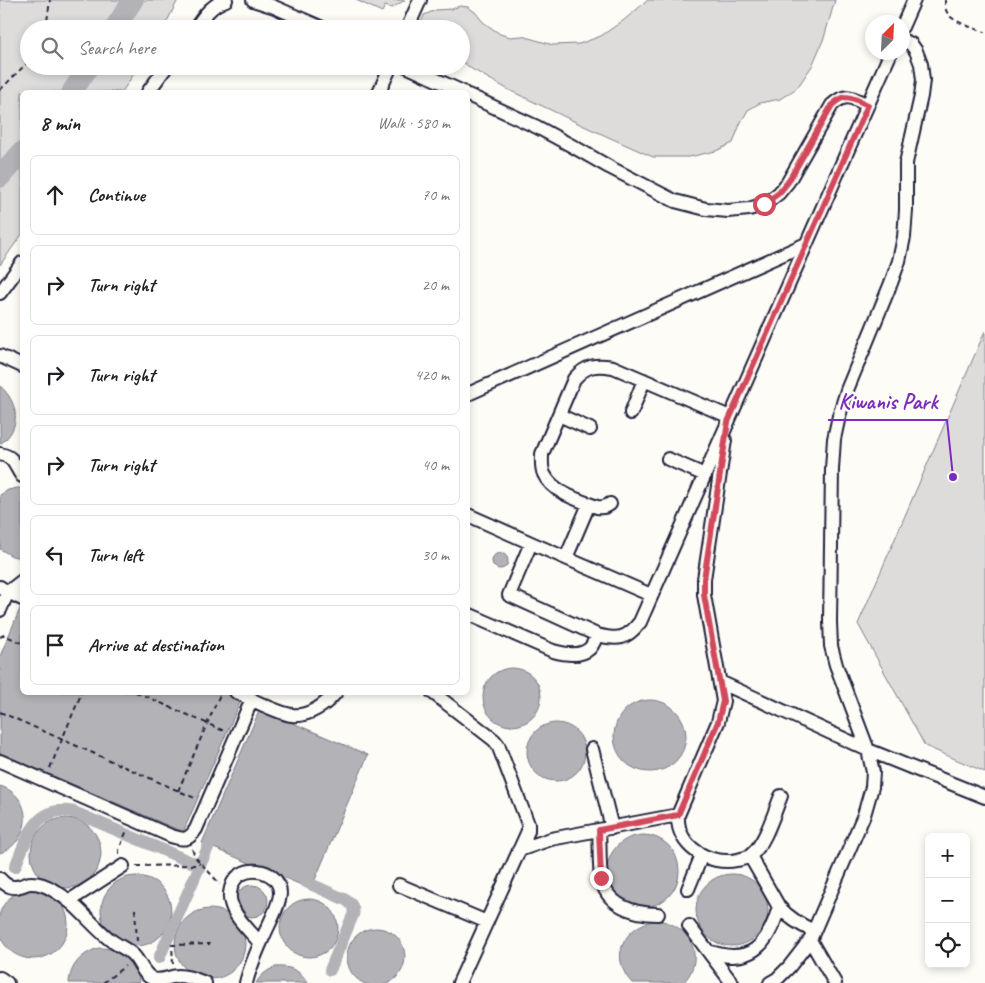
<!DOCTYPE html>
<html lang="en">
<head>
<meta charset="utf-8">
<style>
  body { margin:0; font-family:Caveat,sans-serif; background:#f2f2f2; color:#202124 }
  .controls { position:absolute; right:15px; bottom:15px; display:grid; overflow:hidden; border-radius:8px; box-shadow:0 2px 8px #0003 }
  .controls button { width:45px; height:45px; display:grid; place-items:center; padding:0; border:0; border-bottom:1px solid #e0e0e0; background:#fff; color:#202124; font:25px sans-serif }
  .compass { position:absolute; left:865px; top:15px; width:45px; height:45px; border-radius:50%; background:#fff; box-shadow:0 2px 8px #0003; rotate:24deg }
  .stop { position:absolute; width:15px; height:15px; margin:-11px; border:4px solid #d1495b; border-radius:50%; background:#fff }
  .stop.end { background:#d1495b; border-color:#fff; box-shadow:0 1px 5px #0008 }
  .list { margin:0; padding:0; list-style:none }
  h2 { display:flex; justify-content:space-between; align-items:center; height:65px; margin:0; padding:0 20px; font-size:21px }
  h2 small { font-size:16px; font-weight:400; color:#757577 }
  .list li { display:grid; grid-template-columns:32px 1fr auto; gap:15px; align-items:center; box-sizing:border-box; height:80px; margin:0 10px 10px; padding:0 10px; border:1px solid #e0e0e0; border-radius:8px }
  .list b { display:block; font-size:19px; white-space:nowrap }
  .list em { font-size:16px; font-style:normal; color:#757577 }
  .icon { flex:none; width:28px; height:28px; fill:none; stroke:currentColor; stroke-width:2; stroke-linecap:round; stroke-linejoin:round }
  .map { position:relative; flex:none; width:985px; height:983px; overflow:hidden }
  .search { position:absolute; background:#fff; box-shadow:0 2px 8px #0003; left:20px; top:20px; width:450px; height:55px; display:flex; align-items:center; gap:12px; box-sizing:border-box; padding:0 18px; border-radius:28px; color:#757577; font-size:19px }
  .panel { position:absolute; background:#fff; box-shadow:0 2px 8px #0003; left:20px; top:90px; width:450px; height:605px; border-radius:8px }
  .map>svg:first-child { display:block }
  .green { fill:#dddcdb; stroke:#807f8b }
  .water { fill:#b2b2b7; stroke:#787885 }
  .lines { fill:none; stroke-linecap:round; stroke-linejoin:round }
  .canal { stroke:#b2b2b7; stroke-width:12 }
  .river { stroke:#b2b2b7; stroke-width:21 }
  .minor-casing { stroke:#22223b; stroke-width:16 }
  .path { stroke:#22223b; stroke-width:2; stroke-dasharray:5 4; stroke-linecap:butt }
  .minor { stroke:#fdfcf7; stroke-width:12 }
  .route { stroke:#d1495b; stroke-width:6 }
  .leader { fill:none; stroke:#7b2cbf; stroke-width:2 }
  .callout-dot { fill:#7b2cbf; stroke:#fdfcf7; stroke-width:2 }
  .callout-label { font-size:22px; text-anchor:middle; font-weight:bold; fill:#7b2cbf; stroke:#fdfcf7; stroke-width:4.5; stroke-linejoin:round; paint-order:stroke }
</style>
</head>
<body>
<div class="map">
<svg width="985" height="983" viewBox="0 0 985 983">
  <rect width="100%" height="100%" fill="#fdfcf7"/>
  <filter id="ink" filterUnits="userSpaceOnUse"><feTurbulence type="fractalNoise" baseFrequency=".02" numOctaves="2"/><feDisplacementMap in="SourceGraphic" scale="10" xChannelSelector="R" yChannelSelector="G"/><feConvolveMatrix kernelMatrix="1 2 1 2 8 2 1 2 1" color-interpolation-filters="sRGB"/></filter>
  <g filter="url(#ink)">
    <path class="green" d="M0,0H178L163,29H29V66H139L122,92H22V234L0,265Z
      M356,0H405L392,8L385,6L382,12Z
      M648,0H835L824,38L812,66L797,88L780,99L760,103L748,110L740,124L733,143L716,151L689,157H653L586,127L509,90L470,68L461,60V29L419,28L424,15L436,10L451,9L460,6L468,7L475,12L483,22L500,34L510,37L522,36L553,45L579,44L601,36L624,20Z
      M985,331V772L925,746L858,624Z"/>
    <path class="water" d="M0,386C19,402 22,429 0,444Z
      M17,488H22V557L21,558L12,556L0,549V495L8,490Z
      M492 561a8 8 0 1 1 16 0a8 8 0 1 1-16 0Z
      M22,604V692H229L242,698L183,832L0,753V656Z
      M483 697a29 29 0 1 1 58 0a29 29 0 1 1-58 0Z
      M614 736a36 36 0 1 1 72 0a36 36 0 1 1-72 0Z
      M260,709L368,755L314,882L307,880L304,886L202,843Z
      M527 752a29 29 0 1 1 58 0a29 29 0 1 1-58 0Z
      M0,786C34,796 33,841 0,853Z
      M31 853a35 35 0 1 1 70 0a35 35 0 1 1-70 0Z
      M607 871a36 36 0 1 1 72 0a36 36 0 1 1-72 0Z
      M696 910a36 36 0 1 1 72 0a36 36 0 1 1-72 0Z
      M101 911a35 35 0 1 1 70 0a35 35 0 1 1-70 0Z
      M236 901a16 16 0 1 1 32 0a16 16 0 1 1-32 0Z
      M-2 924a35 35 0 1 1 70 0a35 35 0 1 1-70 0Z
      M280 928a29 29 0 1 1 58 0a29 29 0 1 1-58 0Z
      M175 944a35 35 0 1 1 70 0a35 35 0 1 1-70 0Z
      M657,920C690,924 707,958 683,983H632C608,957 624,925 657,920Z
      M347 957a29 29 0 1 1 58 0a29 29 0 1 1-58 0Z
      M99,948C121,948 138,960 139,983H69C70,965 82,953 99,948Z
      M275,967C290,966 300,970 308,983H256C261,975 266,971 275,967Z"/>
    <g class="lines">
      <path class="canal" d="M15,867C27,839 35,804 74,812L191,862L198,863L201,862
        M306,882L346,900C352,904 355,908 353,915L330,970
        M159,958L209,845"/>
      <path class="river" d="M114,29L133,0
        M72,92L89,66
        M0,177L22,152"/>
      <defs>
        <path id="minor" d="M253,0L272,6L325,29
          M902,27L914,0
          M195,29C203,17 211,5 226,0
          M407,29L420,0
          M406,66L463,92
          M148,92L167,66
          M379,92L391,66
          M468,95L537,127L574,147L609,167L675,201L706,209L728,211L749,209L765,204L779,193L788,182L832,105C847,92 851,98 868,105
          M0,293L22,263
          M0,356L22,366
          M468,394L806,244
          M631,413L644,380
          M559,415L590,429
          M725,440L704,579V595L723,701L718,722L678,815C676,846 709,866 737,860C742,859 748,858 751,855C765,844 774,813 781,796
          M0,454C15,457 14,465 22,476
          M668,459L705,475
          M610,504C606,507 603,508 597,507C579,500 553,493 544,474C541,468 542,461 542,454L574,379C586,365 596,364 613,367L730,417
          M468,515L531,543L509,595L597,635C618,640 626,640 640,622L891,52
          M531,543L651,595
          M566,558L589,504
          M0,587L8,592L22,599
          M0,610L8,592L22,581
          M468,614L553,651C564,654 580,657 589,649C593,646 595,639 597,635
          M720,682L868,750L985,797
          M236,692C251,699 277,713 292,715C308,717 326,705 336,692
          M432,692L494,740L498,745L528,824V831L459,983
          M592,749L612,828
          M0,761L171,836C184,840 188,841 196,829L252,699
          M599,830C600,846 599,862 601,877C606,906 634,914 658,914
          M519,850L551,839L678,815
          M750,856L779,907C789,918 800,925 814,931
          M0,879C5,885 12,889 20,886C24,885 27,883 31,883C39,883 47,886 53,890C75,902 89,922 108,938C116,945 126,948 133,955C141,963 142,974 153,979C162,982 170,976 179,976C188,976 197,980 205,983
          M399,885L487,922
          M688,889L702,855
          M69,901L123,866
          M689,926L732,983
          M810,940L835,983
          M708,951C750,966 768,946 779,907
          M0,978L7,983
          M246,983C250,966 258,949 265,933C270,922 280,904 280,893C280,867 237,862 231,888C230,892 229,898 231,903C234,917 251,932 260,943
          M770,983L777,979L789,967L810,940L864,815L872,787L873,772L868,750L836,665L831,646L830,622L832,469L834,439L839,416L847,390L891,283L899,261L904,237L906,210V163L921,96L923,80L921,64L916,51L911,44L902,40"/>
      </defs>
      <use href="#minor" class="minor-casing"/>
      <path class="path" d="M945,0C945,5 945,11 949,15C954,22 976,29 985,32
        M46,29L50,0
        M0,90L29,61
        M0,637L4,635L22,643
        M136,692L224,731
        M0,712L197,799
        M50,768L82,692
        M178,791L221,692
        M192,849L196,858L220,884
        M119,854V850L127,830
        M136,866L197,865L200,863
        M135,909L137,941
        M173,964L172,945L210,944
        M103,983L125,966"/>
      <use href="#minor" class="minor"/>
    </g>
  </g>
  <g class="lines" filter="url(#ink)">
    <path class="route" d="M601,878L599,830L678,815L718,722L723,701L704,595V579L728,422L868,105C851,98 847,92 832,105L788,182L779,193L764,204"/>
  </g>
  <path class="leader" d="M953 477L947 420H828"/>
  <circle class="callout-dot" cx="953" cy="477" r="5"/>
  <g class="callout-label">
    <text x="888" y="409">Kiwanis Park</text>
  </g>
</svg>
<div class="controls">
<button>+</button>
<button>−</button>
<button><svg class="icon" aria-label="locate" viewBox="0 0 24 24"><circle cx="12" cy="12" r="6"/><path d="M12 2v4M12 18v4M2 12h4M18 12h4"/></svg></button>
</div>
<svg class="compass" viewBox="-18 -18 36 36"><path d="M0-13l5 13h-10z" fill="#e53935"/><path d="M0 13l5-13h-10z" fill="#757577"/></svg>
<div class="stop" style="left:764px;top:204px"></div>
<div class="stop end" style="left:601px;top:878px"></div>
<div class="search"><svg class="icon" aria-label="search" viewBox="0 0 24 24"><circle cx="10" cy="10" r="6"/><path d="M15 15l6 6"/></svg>Search here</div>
<section class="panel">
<h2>8 min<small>Walk · 580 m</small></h2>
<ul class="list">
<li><svg class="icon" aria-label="ahead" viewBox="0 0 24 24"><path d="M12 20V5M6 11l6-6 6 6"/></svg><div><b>Continue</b></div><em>70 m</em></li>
<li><svg class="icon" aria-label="right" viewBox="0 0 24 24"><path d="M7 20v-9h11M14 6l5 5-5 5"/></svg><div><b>Turn right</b></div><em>20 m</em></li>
<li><svg class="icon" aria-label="right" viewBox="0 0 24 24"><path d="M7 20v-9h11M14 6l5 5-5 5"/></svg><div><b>Turn right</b></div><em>420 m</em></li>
<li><svg class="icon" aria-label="right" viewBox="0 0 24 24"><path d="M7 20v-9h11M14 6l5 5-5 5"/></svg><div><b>Turn right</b></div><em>40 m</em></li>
<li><svg class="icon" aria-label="left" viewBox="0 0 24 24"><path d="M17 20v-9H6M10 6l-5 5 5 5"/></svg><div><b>Turn left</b></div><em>30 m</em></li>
<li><svg class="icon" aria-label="arrive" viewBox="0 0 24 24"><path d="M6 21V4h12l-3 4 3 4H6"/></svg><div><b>Arrive at destination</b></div></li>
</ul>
</section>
</div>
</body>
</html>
